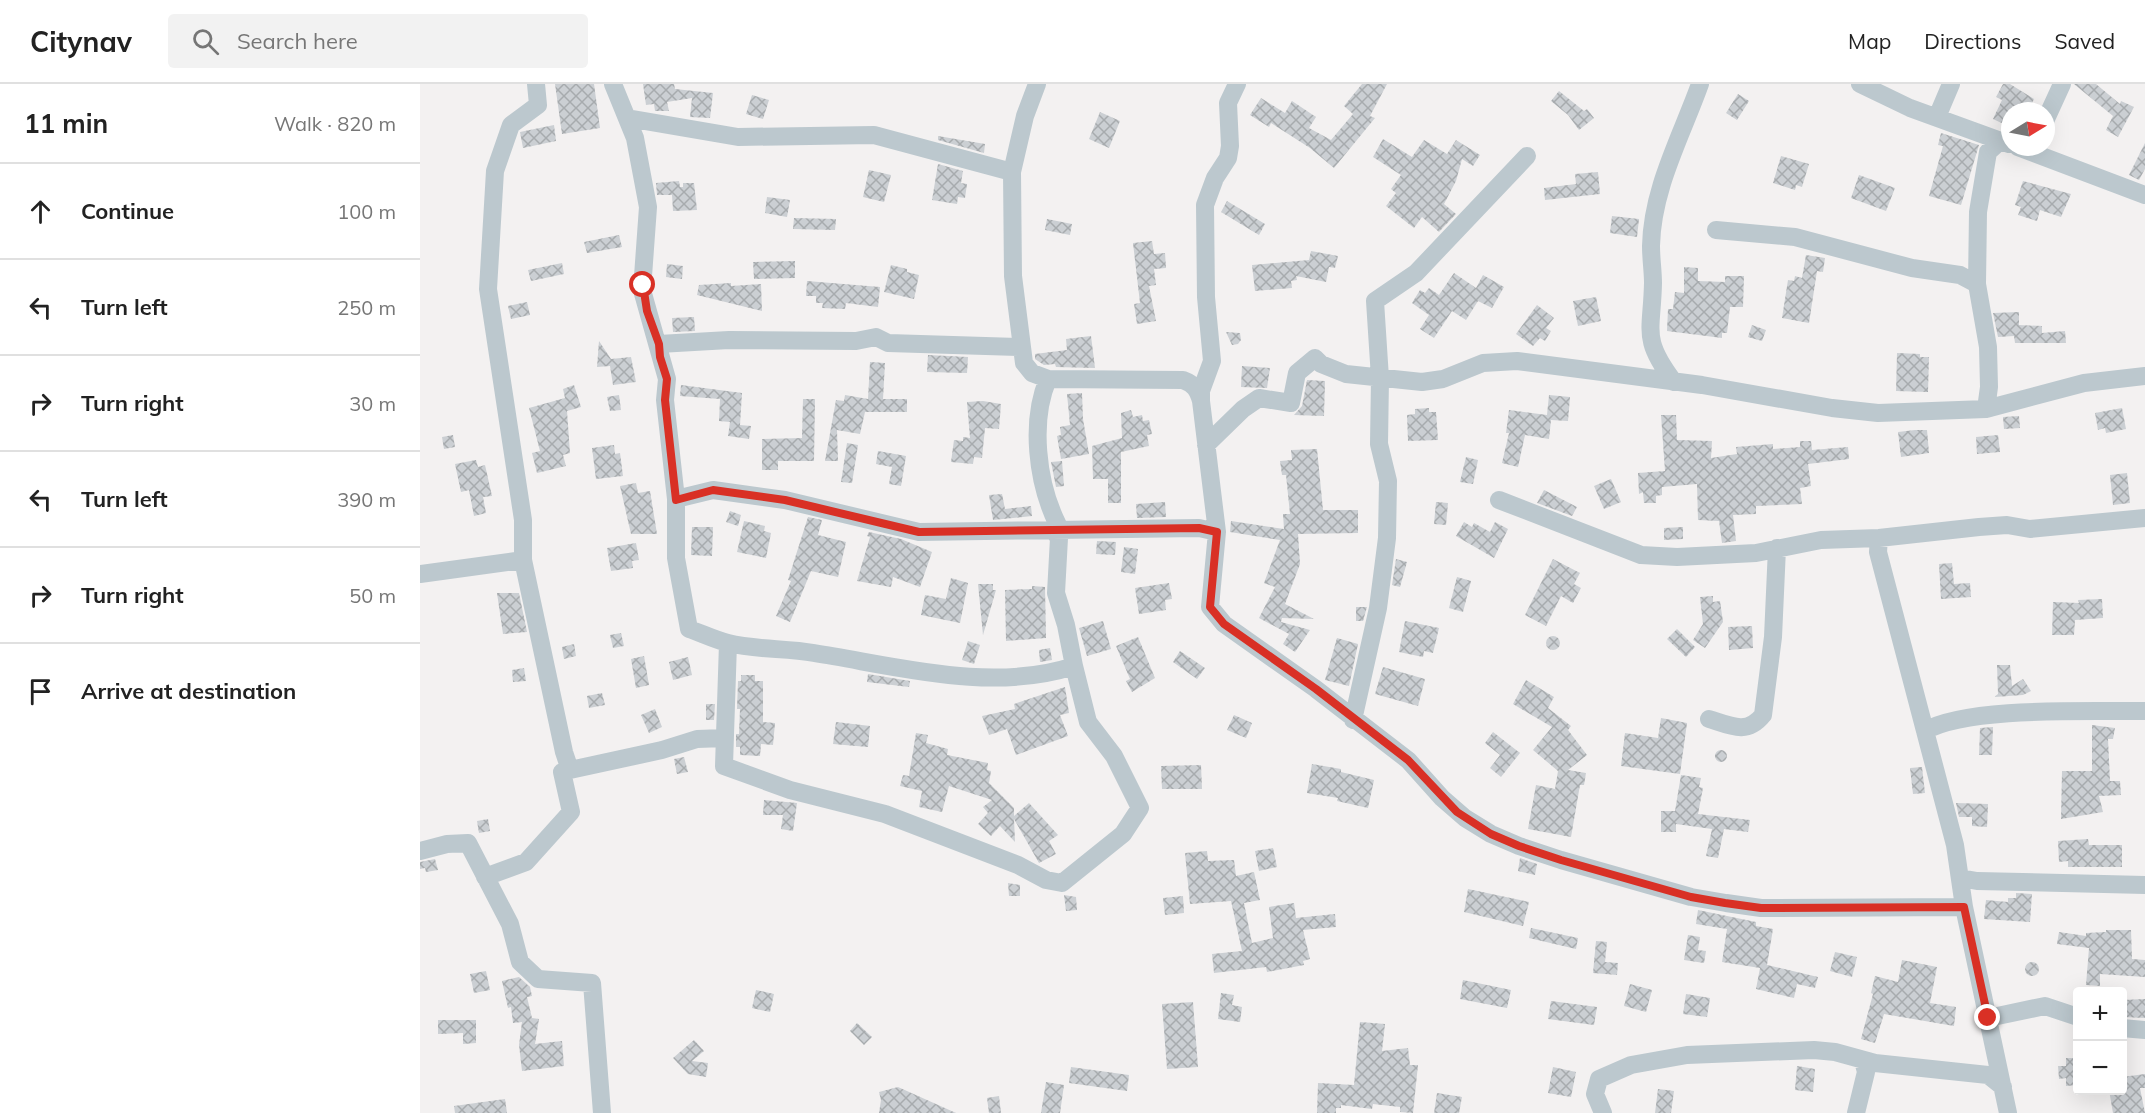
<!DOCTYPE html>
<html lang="en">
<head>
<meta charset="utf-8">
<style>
  body { margin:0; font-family:Mulish,sans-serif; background:#f2f2f2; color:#222 }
  .controls { position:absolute; right:18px; bottom:18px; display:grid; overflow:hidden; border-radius:6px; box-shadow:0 6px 24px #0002 }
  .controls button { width:54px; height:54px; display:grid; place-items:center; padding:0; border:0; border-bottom:2px solid #e0e0e0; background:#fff; color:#222; font:30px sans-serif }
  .compass { position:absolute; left:1581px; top:18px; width:54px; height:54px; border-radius:50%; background:#fff; box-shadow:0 6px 24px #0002; rotate:80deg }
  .stop { position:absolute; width:18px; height:18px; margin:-14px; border:4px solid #d93025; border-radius:50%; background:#fff }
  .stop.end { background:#d93025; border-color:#fff; box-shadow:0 2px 6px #0008 }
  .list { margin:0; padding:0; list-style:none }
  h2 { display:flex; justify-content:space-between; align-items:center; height:78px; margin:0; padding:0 24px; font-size:26px }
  h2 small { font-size:20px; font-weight:400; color:#767676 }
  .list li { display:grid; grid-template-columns:39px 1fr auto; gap:18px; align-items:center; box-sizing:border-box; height:96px; padding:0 24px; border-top:2px solid #e0e0e0 }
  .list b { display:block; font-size:22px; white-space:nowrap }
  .list em { font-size:20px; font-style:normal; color:#767676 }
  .icon { flex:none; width:33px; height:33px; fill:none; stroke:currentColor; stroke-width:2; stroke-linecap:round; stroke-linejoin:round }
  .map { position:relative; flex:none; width:1725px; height:1029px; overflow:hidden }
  header { display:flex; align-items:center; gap:36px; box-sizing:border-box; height:84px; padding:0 30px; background:#fff; border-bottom:2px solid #e0e0e0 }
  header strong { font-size:28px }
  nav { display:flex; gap:33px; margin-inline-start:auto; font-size:21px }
  .search { width:420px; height:54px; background:#f2f2f2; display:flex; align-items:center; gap:15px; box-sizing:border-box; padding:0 21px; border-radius:6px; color:#767676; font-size:22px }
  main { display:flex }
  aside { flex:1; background:#fff }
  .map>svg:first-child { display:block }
  .building { fill:url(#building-cross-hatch) }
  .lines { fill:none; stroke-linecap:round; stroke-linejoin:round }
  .street { stroke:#bcc8ce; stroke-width:18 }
  .route { stroke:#d93025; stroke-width:8 }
</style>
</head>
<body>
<header>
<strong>Citynav</strong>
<div class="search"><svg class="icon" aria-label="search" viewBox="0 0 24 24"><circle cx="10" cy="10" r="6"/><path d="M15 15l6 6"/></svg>Search here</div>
<nav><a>Map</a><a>Directions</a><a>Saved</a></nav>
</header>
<main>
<aside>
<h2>11 min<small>Walk · 820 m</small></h2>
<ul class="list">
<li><svg class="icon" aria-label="ahead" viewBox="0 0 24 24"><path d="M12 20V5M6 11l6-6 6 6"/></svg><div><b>Continue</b></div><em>100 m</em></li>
<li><svg class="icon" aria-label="left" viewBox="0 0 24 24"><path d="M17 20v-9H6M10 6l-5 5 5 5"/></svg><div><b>Turn left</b></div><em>250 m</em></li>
<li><svg class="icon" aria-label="right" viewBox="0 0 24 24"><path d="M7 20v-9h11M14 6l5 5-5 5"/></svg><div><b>Turn right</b></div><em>30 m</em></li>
<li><svg class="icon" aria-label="left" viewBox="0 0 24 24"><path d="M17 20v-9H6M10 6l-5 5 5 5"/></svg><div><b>Turn left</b></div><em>390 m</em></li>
<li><svg class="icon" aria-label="right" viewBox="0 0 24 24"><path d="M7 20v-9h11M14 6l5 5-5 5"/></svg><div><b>Turn right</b></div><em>50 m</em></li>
<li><svg class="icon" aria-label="arrive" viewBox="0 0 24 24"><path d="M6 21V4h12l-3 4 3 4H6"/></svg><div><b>Arrive at destination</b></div></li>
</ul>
</aside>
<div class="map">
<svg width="1725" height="1029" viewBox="0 0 1725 1029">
  <defs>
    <pattern id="building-cross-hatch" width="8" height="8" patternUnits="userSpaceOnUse" patternTransform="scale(1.5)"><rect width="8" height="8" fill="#cbcfd3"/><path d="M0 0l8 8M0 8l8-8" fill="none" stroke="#a7abae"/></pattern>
  </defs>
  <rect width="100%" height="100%" fill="#f3f1f1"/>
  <path class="building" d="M135,0H174L180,44L142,50Z
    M223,0H254L255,5L293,9L290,34L270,33L272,14L247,18L249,27H235L234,20L226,21Z
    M942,0H967L950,32L955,34L914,84L890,64L851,39L849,43L830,31L841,14L865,29L872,17L896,33L889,44L911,56L933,30L924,22Z
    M1583,0H1590L1614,15L1608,27H1590V43L1573,35L1582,16L1576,13Z
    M1654,0H1676L1700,20L1701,17L1714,23L1698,53L1686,46L1693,32Z
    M1139,7L1164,27L1167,25L1174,34L1159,46L1148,31L1131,17Z
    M1318,10L1329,17L1317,36L1306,29Z
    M332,11L349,16L343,35L326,30Z
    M680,28L700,37L689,64L669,55Z
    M134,41L136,57L103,64L100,48Z
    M1521,49L1559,61L1541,121L1509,112L1523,62L1518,61Z
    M518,52L565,60L564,69L518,56Z
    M963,55L992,73L1004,56L1027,70L1036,56L1060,71L1053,82L1042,75L1036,97L1024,120L1036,130L1019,148L1002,133L994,144L966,122L976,109L971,105L981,91L953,73Z
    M1725,59V85L1719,96L1709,91Z
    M1361,72L1389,80L1382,103L1376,101L1375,106L1353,99Z
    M518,80L543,87L541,99L547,100L545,114L538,113L537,120L512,116Z
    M449,86L471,91L464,118L443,113Z
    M1178,88L1180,110L1125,116L1124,104L1156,100L1155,90Z
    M1439,91L1475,104L1466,127L1431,114Z
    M259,97L260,103H263V99H274L277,126L253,127L252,111H237L236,99Z
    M1603,97L1651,110L1641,133L1620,126L1617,137L1598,131L1601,123L1595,121Z
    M347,113L370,116L367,133L345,129Z
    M807,117L845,140L839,151L801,128Z
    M1192,132L1219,135L1217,153L1190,149Z
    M374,134L416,135L415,146L373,145Z
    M627,135L652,140L650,151L625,146Z
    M199,151L202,163L167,169L164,158Z
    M732,157L734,170L745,169L746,184L734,185L736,201L729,202L736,237L717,240L714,220L720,219L713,159Z
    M891,167L918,172L915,184L909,183L906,198L876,192L877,196L871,197L872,204L835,207L832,181L889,176Z
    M1386,171L1405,174L1403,188L1397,187L1389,239L1362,234L1368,196L1374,197L1375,192L1382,194Z
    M375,177V194L334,195L333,178Z
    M142,179L144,190L111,197L108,186Z
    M247,180L263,182L262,195L246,193Z
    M471,181L487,185V188L499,191L494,215L464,208Z
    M1264,183L1278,184V197L1305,198V192H1324L1323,223H1310L1307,249H1302V254L1247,247L1248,225H1253L1255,208L1264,209Z
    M1034,189L1056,204L1063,191L1084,203L1072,224L1058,217L1046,236L1032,227L1014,254L1000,245L1009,231L992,219L1000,206L1005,209L1009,204L1019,211Z
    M387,197L460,203L458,223L426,219L425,225L402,224L403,219H396V212H386Z
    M311,199V202L341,200L342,227L277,211L279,201Z
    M1176,213L1181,237L1158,242L1153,217Z
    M107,218L110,231L91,235L88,222Z
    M1117,221L1134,234L1126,244L1131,247L1125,257L1120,254L1113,262L1096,250Z
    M1599,228V241L1622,242V249L1645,247L1646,259H1595L1594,252L1578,253L1573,229Z
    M274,233L275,247L253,248L252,234Z
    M1332,241L1346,246L1342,257L1328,253Z
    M806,248L820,249L821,256L818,260L812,261Z
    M671,252L675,284L636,283L635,280L624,281L615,275V270L647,266L646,255Z
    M179,257L191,275L211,273L216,298L193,301L190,282L177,283Z
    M1477,269L1500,270V273H1509L1508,308L1476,307Z
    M508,271L548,273L547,289L507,288Z
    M450,278L465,279L463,315H487V328H445L440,350L417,346L418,377H405L416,316L424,317L425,311L448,315Z
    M822,282L850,284L847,304L821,303Z
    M887,296L905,297L904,332L874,331L882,322Z
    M154,301L161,323L147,327L150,369L143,371L146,382L117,389L112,369L120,367L109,324L145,314L143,305Z
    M261,301L322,309L320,341L331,342L329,355L308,352L310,338L299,337L300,315L260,312Z
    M662,309L663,335L669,370L641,375L637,352L641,351L640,343L650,341L647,310Z
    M199,311L201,326L190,327L187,313Z
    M1129,311L1150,313L1148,337L1131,336L1129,355L1105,351L1098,383L1082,379L1089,349H1086L1089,326L1127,331Z
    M383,315H395L394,377H358V386H342V355L382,354Z
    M563,317L581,320L579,345L565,344L562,374L554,373L553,380L531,378L534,356L543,357V353L550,354L547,318Z
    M1009,324V328H1016L1018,356L988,357L987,331L995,330V325Z
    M1702,324L1706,345L1686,349L1685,344L1678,346L1675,329Z
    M711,326L713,333L722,331L723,337L729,336L732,350L727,351L729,362L701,368V419H688V395H673L672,362L702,354L701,329Z
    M1241,331H1256L1257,356L1292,357L1291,374L1317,370L1316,363L1353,360V365L1380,363V357H1391L1392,366L1428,363L1429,375L1388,380L1391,402L1380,404L1382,420L1336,422V430L1313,431L1316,457L1302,459L1299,437L1278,436L1277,400L1242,403V411L1236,412V419H1224L1223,408L1219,410L1218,389L1245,387Z
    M1599,332L1600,344L1584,345L1583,333Z
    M1495,346H1507L1509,369L1481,373L1478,348Z
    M33,351L35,363L24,365L22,353Z
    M1578,351L1580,368L1557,370L1556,353Z
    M427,359L438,361L432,399L421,398Z
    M194,361L195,370L200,369L203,392L176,395L172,364Z
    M897,365L903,426H938V449L878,450L880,480L865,520L894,535L862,534L861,538L890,546L875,568L863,560L869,550L839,534L855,503L844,499L860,456L810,448L811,437L864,445L863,430H870L866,391H862L860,377L872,376L871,366Z
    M458,367L486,372L481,402L469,400L472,383L456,380Z
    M1046,373L1058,376L1053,400L1040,398Z
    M56,376L58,383L65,381L72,412L63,413L66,429L54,432L49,406L41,408L35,380Z
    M642,377L644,402L636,403L631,378Z
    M1707,389L1710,419L1693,421L1690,391Z
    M1191,395L1201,418L1184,425L1174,402Z
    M216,399L218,409L230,407L237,450H211L200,402Z
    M1124,406L1157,423L1152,432L1117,419Z
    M582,410L585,425L611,422L612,432L573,436L569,411Z
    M745,418L746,433L717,434L716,420Z
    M1016,418L1028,419L1026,441L1014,440Z
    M310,427L321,431L318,442L306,438Z
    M388,433L402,436L398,451L426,458L418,493L391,487L370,538L356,532L371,497L368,496Z
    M324,437L345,442L344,447L351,449L346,474L317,468Z
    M1044,438L1052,443L1054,439L1070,448L1075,438L1088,445L1074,474L1036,452Z
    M272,443H293L292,472L271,471Z
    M1263,443V455L1244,456V444Z
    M449,448L481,455L512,468L500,503L473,493L471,503L437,497L450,453L447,452Z
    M677,457L696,458L695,471L676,470Z
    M216,459L219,476L212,477L213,484L191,487L187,464Z
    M704,463L718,465L715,490L701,488Z
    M976,475L987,478L980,503L972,501Z
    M1133,475L1160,489L1154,500L1161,504L1153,519L1141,512L1126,542L1105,531Z
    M1532,479L1534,500L1550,499L1551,513L1521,515L1519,480Z
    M1037,493L1051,497L1043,528L1029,524Z
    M531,494L548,499L540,539L501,531L505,511L526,515Z
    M749,499L752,515L745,516L746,526L719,530L715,504Z
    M558,500H573V506H576L563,551Z
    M612,502L625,503L626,554L586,557L585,506L612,505Z
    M77,509H99L107,548L83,550Z
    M1293,512V518L1300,517L1303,538L1285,564L1273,556L1283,540L1280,513Z
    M1682,515L1683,534L1655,536L1654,551H1632L1633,518L1659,519L1658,516Z
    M936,523H947L943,537H936Z
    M683,537L691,565L667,572L659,544Z
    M985,537L1019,544L1013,569L1004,567L1003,573L979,568Z
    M1332,542L1333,564L1309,566L1308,543Z
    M1257,545L1275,563L1266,573L1247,555Z
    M201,549L204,562L193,564L190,551Z
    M1126 559a7 7 0 1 1 14 0a7 7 0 1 1-14 0Z
    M718,553L735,594L712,608L706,597L710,595L696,562Z
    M917,554L938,560L929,602L905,596Z
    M548,557L560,561L554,580L542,576Z
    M154,560L156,572L144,575L142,563Z
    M630,564L632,576L620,578L619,566Z
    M760,567L785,584L777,595L753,578Z
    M224,572L229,601L216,604L211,575Z
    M268,573L272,591L253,596L249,578Z
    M1577,581H1590L1592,602L1603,595L1611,607L1603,611L1574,613L1578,610Z
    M963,583L1005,595L998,622L955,610Z
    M104,584L106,597L93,598L92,586Z
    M448,590L490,597L489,603L447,598Z
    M321,591H335V597H343V638L355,639L353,661L341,660L340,672L320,671V663H316V650H319L320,625H317L318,597H321Z
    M1106,596L1134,613L1128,624L1151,642L1148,646L1167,671L1148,686L1166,689L1164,701H1160L1151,753L1108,745L1116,701L1135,705L1138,687L1113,666L1132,643L1093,620Z
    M645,603L649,629L640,631L648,652L596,671L587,645L569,651L562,632L595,625L594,620Z
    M182,609L185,621L169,624L167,612Z
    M286,620H295L294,636H286Z
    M235,625L242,643L229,649L221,631Z
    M814,631L832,639L826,654L807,646Z
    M1241,634L1267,639L1260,690L1201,682L1205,649L1238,654Z
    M416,638L450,642L448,663L413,660Z
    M1672,641L1695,644L1693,655H1688L1690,697H1700L1701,711L1679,712L1683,728L1641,735L1642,687H1672Z
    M1573,643L1572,671H1559L1560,644Z
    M1073,648L1100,669L1081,693L1070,684L1080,671L1065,659Z
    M496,649L508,651L506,659L528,665L527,671L568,679L567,686L571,687L569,699L594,724V732L609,719L638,751L629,757L636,770L619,779L594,735L595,758L580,742L571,752L558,740L568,729L563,723L572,716L529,702L522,728L499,723L502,707L480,702L483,691L489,692Z
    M1295 672a6 6 0 1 1 12 0a6 6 0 1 1-12 0Z
    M264,673L268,688L257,690L254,675Z
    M892,680L921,685V688L954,696L948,724L917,717L918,714L887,709Z
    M781,681L782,705H742L741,682Z
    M1502,683L1505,709L1493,710L1490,684Z
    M1261,691L1281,694L1279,703L1283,704L1278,730L1330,736L1328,748L1304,745L1298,774L1286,772L1292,745L1256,740V748H1241V727H1255Z
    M344,716L377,719L373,747L361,745L363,731H343Z
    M1536,719L1568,720L1567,743L1552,742V733H1539Z
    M68,735L70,747L59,749L57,737Z
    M1668,755L1669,761H1702V783H1648V777L1639,778L1638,757Z
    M853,764L857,783L839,787L835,767Z
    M787,767L788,777L814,776L816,792L834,788L840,816L824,819L832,859L853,854L849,823L874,819L876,834L915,830L916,843L883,846L890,875L883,877L884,881L847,888L846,883L794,889L792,870L822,867L811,817L770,820L765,769Z
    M1100,774L1117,780L1115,791L1098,787Z
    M15,775L18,786L6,788L5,784L0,785V778Z
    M588,799L600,801V812H589Z
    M1048,805L1109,818L1103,842L1044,828Z
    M1596,809L1612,810L1610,838L1564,835L1566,816L1588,818V814H1596Z
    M644,811L656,813L657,826L646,827Z
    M763,812L764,829L745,831L743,814Z
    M1278,826L1336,838V842L1353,845L1347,881L1398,893L1395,904L1377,900L1374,914L1336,905L1340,884L1302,878L1307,845L1276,840Z
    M1111,844L1158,854L1156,865L1109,854Z
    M1686,846H1711L1712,875L1725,876V893L1680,890V902L1666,901L1669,864L1637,860L1639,848L1666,852V849L1686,848Z
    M1268,851L1280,853L1278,866L1286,867L1284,879L1264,876Z
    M1176,857L1187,858L1185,878L1198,879L1197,891L1173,889Z
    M1415,868L1437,873L1432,893L1410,887Z
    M1482,876L1517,883L1510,919L1536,923L1534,942L1464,930L1455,959L1441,955L1453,910L1451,909L1455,892L1478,898Z
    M1605 885a7 7 0 1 1 14 0a7 7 0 1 1-14 0Z
    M66,887L70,906L54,909L50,890Z
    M99,893L110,903L112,912L107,913L112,934L119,935L115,960L142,957L144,982L102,987L99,961L102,938L93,939L91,923L88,924L82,897Z
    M1043,896L1091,906L1087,924L1040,915Z
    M1210,900L1232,906L1226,928L1204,922Z
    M336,906L354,910L350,928L332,924Z
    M801,909L814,911L812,921L822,923L820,938L798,935Z
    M1266,910L1290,914L1287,933L1263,930Z
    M1725,915V934L1702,933V916Z
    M1131,917L1177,923L1174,941L1128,935Z
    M773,918L778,983L747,985L742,920Z
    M18,936H56V959L43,960V949L18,950Z
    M940,938L965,940L962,967L988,964L990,981H998L993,1029L980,1028V1023L953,1020L952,1025L921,1021V1024H916V1029H897L898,999L934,1001Z
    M437,939L452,953L444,961L430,947Z
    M274,956L284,967L272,977L288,979L286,993L268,990L253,974Z
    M1646,974H1658V1001L1646,1002V994L1639,995L1638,982H1646Z
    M1377,982L1395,985L1393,1008L1375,1006Z
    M651,983L709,991L707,1007L649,999Z
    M1133,983L1156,988L1151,1013L1128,1009Z
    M1725,990V1004H1720L1725,1029H1693L1689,1006H1702V993Z
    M626,998L644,1001L640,1029H621Z
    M478,1003L536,1029H459L461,1016L459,1008Z
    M1238,1005L1254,1007L1251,1029H1235Z
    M1017,1009L1042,1013L1039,1029H1014Z
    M579,1012L581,1029H569L567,1014Z
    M85,1015L87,1029H35L34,1022Z"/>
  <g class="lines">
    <path class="street" d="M116,0L118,21L91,41L75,87L68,205L103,436V476L144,668L150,686L242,666L277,655L305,654
      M193,0L215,54L228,123L222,206L247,295L245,316L256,415L293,406L365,416L499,448L779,444L797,448
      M617,0L605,32L592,88L593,192L604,279L612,289L628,295L763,296C774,300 778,306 781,317
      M817,0L808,19L810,62L808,74L795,94L785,121L786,213L792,277L781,307V317L797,448L790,523L804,540L896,605L988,676L1022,714L1045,734L1071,750L1099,762L1141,776L1271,813L1306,819L1341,824L1544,823L1588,1029
      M1440,0L1490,24L1589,60
      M1517,33L1531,0
      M207,34L318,53L454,51L592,88
      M1626,35L1642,0
      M1598,63L1725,111
      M1296,146L1375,153L1492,184L1540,191L1557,200
      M239,260L309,256L436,257L456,253L468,259L601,263
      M1254,298C1221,254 1232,248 1233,199C1233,187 1231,175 1231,162C1232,105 1261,53 1280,0
      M1566,325L1664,299L1725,292
      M786,361L823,325L839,314L871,319L877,289L895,274L901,280L926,290L1002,298L1023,295L1063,279L1097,277L1282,301L1412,324L1458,329L1566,325L1569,303L1568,263L1557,200L1558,128L1568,68L1580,57
      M256,415V474L269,545C281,549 295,556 308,559C336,566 366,564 394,569C477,582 572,609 654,582L646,541L636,509L639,454L632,445L637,439C617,398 610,337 628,295
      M1079,416L1221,471L1257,473L1336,469L1401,456L1459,454L1559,443L1587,441L1610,445L1725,434
      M1459,454L1458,468L1535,761L1544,823
      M0,490L103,476
      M308,559L304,682L370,706L465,730L598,781L626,796L642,799L703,750L720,724L694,672L668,638L654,582
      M1289,635C1311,642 1327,651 1343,631L1353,553L1357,464
      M933,636L958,524L967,454L968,397L959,360L960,294L955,217L996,189L1107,72
      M1505,647C1548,622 1672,628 1725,627
      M0,767L27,760L48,759L90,840L100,878L118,895L172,899L182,1029
      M65,793L106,778L151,728L142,688L150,686
      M1540,794L1557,797L1725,801
      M1568,934L1625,922L1658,933
      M1702,944L1725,946
      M1183,1029L1175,1010L1179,995L1211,981L1267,971L1394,966L1415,968L1455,979L1568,991L1583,1003
      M1436,1029L1446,988L1443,977"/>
  </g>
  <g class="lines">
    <path class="route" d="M223,201L227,227L239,260L240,273L247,295L245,316L256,416L293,406L365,416L499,448L779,444L797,448L790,523L804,540L896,605L988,676L1037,728L1071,750L1099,762L1141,776L1271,813L1305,819L1341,824L1544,823L1568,934"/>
  </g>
</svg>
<div class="controls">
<button>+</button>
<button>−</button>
</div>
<svg class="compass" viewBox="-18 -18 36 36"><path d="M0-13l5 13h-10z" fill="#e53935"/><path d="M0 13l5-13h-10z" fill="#767676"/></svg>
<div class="stop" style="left:223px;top:201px"></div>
<div class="stop end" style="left:1568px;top:934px"></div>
</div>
</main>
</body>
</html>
